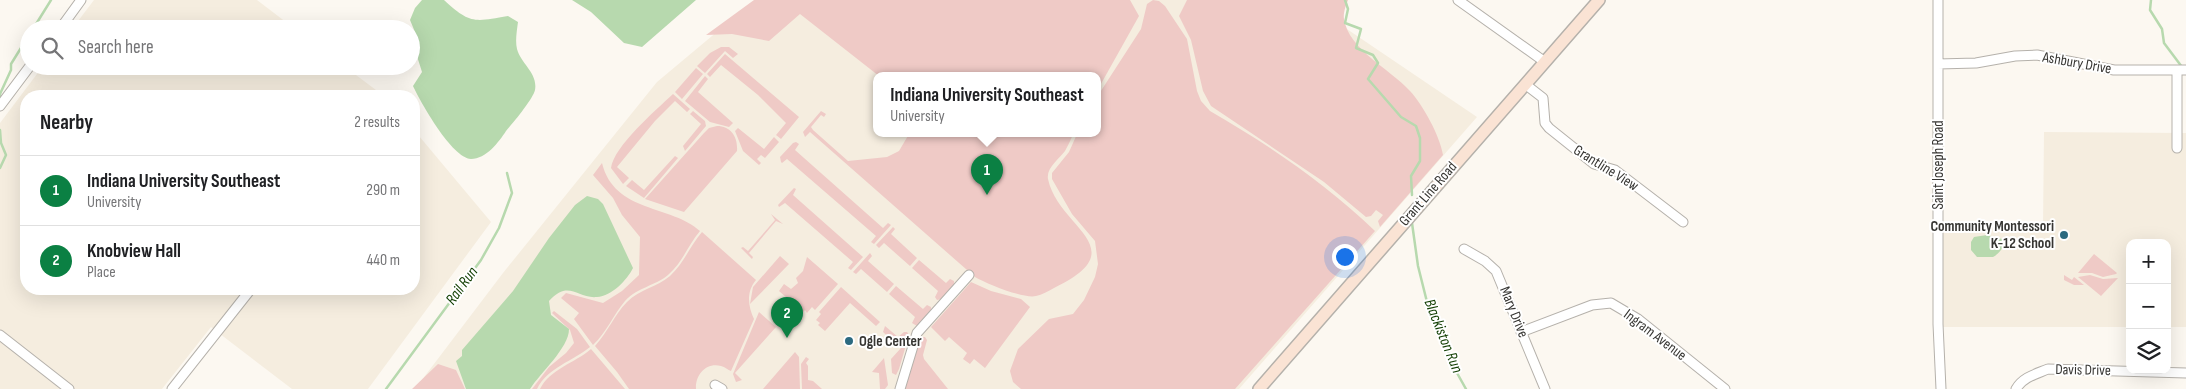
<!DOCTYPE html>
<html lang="en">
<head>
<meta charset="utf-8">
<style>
  body { margin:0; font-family:"Sofia Sans Condensed",sans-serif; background:#f6f6f6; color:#202124 }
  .controls { position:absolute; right:15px; bottom:15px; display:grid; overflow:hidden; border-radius:10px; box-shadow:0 5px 20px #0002 }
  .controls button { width:45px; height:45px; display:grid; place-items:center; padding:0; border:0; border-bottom:1px solid #e0e0e0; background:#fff; color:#202124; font:25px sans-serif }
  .you { position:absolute; left:1344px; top:256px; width:18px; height:18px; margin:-12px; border:4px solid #fff; border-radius:50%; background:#1a73e8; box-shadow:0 0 0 8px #1a73e833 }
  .badge { display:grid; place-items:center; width:32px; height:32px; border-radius:50%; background:#0b8043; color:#fff; font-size:16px; font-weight:700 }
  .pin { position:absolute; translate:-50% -41px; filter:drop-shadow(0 1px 2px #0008) }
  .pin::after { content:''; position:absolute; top:26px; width:18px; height:15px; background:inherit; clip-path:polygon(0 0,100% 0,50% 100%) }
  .popup { position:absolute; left:873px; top:72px; width:228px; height:65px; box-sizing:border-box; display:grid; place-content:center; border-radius:10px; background:#fff; filter:drop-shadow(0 1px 4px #0005); font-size:16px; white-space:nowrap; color:#757577 }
  .popup b { font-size:19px; color:#202124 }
  .popup::after { content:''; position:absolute; left:50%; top:100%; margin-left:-10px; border:10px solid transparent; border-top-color:#fff }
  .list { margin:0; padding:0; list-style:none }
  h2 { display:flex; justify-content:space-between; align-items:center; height:65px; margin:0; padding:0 20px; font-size:21px }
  h2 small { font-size:16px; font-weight:400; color:#757577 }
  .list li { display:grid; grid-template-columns:32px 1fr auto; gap:15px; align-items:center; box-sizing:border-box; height:70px; padding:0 20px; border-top:1px solid #e0e0e0 }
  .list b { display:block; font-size:19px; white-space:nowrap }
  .list p { margin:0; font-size:16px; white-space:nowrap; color:#757577 }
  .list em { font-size:16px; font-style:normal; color:#757577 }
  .icon { flex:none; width:28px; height:28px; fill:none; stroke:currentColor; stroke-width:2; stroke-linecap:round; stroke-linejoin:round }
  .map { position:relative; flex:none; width:2186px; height:389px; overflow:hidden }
  .search { position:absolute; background:#fff; box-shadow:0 5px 20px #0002; left:20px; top:20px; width:400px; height:55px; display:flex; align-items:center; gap:12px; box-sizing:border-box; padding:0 18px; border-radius:28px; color:#757577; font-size:19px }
  .panel { position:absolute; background:#fff; box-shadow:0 5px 20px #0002; left:20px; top:90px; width:400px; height:205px; border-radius:20px }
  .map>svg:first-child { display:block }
  .built { fill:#f5eddf; fill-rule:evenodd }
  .green { fill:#efcac6 }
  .water { fill:#b7d9ae }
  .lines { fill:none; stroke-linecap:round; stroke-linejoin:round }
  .stream { stroke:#b7d9ae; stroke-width:2.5 }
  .minor-casing { stroke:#b5b1ab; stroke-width:11 }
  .secondary-casing { stroke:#b5b1ab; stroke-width:14 }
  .minor { stroke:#fff; stroke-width:9 }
  .secondary { stroke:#fae3d4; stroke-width:11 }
  .poi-dot { fill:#2c6a80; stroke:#fff; stroke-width:2 }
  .labels { text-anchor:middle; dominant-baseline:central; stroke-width:4; stroke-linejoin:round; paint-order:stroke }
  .street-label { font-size:15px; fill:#363532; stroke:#fff }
  .poi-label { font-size:15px; font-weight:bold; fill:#363532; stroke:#fff; text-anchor:end }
  .water-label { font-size:16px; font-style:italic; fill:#113e02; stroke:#fff }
</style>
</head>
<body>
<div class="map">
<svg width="2186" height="389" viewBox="0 0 2186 389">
  <rect width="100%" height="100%" fill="#fcf8f1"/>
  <path class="built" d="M94,0H257L295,29H72Z
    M755,0H1304L1477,117L1239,389H415L503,273L657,82ZM877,76H1097V134H877Z
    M43,66H344L384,96H26V289H414V130L491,222L368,389H292L211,327L162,389H0V123Z
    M2044,132L2186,133V327H2167V243H2130V327H1943L1942,228L2043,226Z"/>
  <path class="green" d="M754,0H1130L1139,16L1097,91V76H879L800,14L769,41L732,34L706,35Z
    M1153,0L1159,1L1165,6L1187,39L1197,91L1201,101L1210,111C1269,145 1326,184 1375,231L1235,389H1021L1013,382L1010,371L1018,349L1049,319L1073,314L1084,300L1095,277L1098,264L1095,241L1072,214L1052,179V173L1069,152L1077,134H1097V97L1141,29L1147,4Z
    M1187,0H1348C1346,5 1343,13 1344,19C1349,50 1389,68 1410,91C1423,105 1440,136 1443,155L1380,227L1378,221L1383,215L1376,210L1371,216L1366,217L1324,182L1211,106L1203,91L1191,40L1179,16Z
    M721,47H729L738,54L733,58L725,51L705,73L697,66L710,53Z
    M725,54L799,117L781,139L776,135L786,123L758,95L721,65L710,77L707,74Z
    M696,68L703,74L682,99L675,92Z
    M705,76L708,79L698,92L733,123L729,127L710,122L685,101Z
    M673,94L690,109L687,112L675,101L655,121L617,167L629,178L623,184L611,168C614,146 656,110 673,94Z
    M693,111L705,121L706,126L685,151L683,146L701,124L690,114Z
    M821,111L826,114L824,117L821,115L811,127L813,130L848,161L887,157L899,151L909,134H1073C1071,140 1068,145 1065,151C1059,159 1046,168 1048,179C1058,228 1137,248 1054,288C1048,291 1042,295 1036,296C1024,299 987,284 975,277L810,132L805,137L803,132Z
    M717,126C731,126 738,137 737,151L684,212L645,199L704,133L709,128Z
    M738,128L764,149L774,137L779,142L765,158L761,155L757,159L761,163L759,165L743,151L735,131Z
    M796,142L799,144L795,150L883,228L888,223L891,225L874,244L871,242L876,236L787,159L782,163L781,162L780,157L793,143Z
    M675,156L678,158L644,198L626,186L632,180L644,190Z
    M602,163C614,213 672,205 700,231C688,245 683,262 668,275C655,286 638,287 625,301C613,315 607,332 593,345L574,319L579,313L561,298L566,293L603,303L622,291L639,275L640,237L622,215L613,198L593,175Z
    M794,188L796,189L793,195L863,257L851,270L848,268L853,262L785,203L779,207L778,205Z
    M771,214L783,224L776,221L749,253L753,257L752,259L741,248L743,247L748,251L775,220Z
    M893,227L895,229L891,234L917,258L910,266L884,243L879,248L876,245Z
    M702,232L756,280C746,292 748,306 754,319L731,371C728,370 725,367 721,366C706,362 695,375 696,389H629L617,372L595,346C608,332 614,315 627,302C640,289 657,287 670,276C684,263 690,246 702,232Z
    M870,253L872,256L868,261L894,284L887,292L861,269L856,274L853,272Z
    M2094,254L2117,273L2116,274L2103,277L2092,273H2078Z
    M780,256L789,264L750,304L753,287Z
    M807,257L838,284L815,310L812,307L807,313L805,310L803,312L779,291L784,284L791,289L798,283L796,278L803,271Z
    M919,260L946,283L950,279L954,281V285L942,299L937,300L935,297L938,291L912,268Z
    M2064,275L2072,280L2074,277L2084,285H2074L2064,280Z
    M2090,275L2103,279L2118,278L2101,296L2078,277Z
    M971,282L991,291L1021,299L1030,307L985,368L974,359L970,364L963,359L967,353L949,337L945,341L931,327Z
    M896,286L923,309L927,305L931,307V311L917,326L912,323L915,317L889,294Z
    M841,287L880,322L876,326L850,303L825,331L818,325L820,323L816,320L821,314L819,312Z
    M554,311L577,329L590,347C573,361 547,368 537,389H532L549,367L566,353L574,343L570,330L552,313Z
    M759,312L776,327L735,373L742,380L736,382L733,374Z
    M885,326L898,337L904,332H907L909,335L899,369L896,375L892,373L891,359L901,348L883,332Z
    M921,337H925L927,340L923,355L924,359L948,389H903Z
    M591,349L625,389H540C550,369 575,363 591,349Z
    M795,352L799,357L800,389H763Z
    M806,357L809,359L806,363L808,366V380L813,381L822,389H802L801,364Z
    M884,358L888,385L885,389H880L879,373L872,372Z
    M438,364L456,370L465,389H412Z"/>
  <path class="water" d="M422,0H444C470,24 474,22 508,16L518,22C517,30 515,41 517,49C521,64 538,73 535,90C533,99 513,123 506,131C499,142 486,159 471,159C452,158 421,103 413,86L422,72L416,53L415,32L410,20L415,8Z
    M572,0H696L642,47L624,43L591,12Z
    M587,196L598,199L603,204L633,268C627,280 612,296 597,297C577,299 569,279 549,301L551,315L569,329C569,348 540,373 530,389H466L456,361L462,356V350L513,291L549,238L575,205Z
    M1987,235L2002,239C2006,246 1999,254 1993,257H1977L1971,250V242L1974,237Z"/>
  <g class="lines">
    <path class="stream" d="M1345,0L1348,9L1345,23L1361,29L1356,48L1373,55L1378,63L1368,79L1401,117L1416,126L1420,138V161L1411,176L1412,195
      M2151,0L2150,10L2162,29L2164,43L2182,67
      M33,29L51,0
      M0,101V94L11,70V64L29,35
      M0,130L1,143L6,155L0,168
      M1412,223L1418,266L1427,302L1439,320L1452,364L1466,389
      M386,389L481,260L499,228L512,193L507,173"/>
    <defs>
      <path id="minor" d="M1458,0L1545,62
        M1938,0V324L1941,389
        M60,29L81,0
        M1938,64L1976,63L2015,56L2037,55L2114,70H2186
        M2177,70V148
        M1525,84L1543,98L1545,123L1549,128L1594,164L1615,170L1683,222
        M0,106L30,66
        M1464,249L1485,261L1496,271L1545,389
        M1521,332L1592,305L1611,303L1638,319L1725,389
        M0,335L69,389
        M715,385L722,389
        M172,389L251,289
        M900,389L917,333L969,275
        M2016,389C2023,377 2036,374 2048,369L2186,373"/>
      <path id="secondary" d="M1259,389L1599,0"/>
    </defs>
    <use href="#minor" class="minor-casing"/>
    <use href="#secondary" class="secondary-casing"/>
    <use href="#minor" class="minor"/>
    <use href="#secondary" class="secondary"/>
  </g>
  <g class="poi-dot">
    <circle cx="2064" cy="235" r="5"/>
    <circle cx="849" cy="341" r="5"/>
  </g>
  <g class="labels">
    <g class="street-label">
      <text transform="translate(2077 63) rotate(10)">Ashbury Drive</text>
      <text transform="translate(1938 165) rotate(-90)">Saint Joseph Road</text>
      <text transform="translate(1606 168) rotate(32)">Grantline View</text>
      <text transform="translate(1428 194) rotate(-49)">Grant Line Road</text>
      <text transform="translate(1514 312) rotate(68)">Mary Drive</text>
      <text transform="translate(1655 335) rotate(37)">Ingram Avenue</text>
      <text transform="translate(2083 370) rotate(1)">Davis Drive</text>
    </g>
    <g class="poi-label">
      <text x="2054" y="226">Community Montessori<tspan x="2054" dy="17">K-12 School</tspan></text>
      <text x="859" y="341" text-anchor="start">Ogle Center</text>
    </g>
    <g class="water-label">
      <text transform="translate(462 286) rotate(-54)">Rail Run</text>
      <text transform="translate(1443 336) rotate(68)">Blackiston Run</text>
    </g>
  </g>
</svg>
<div class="controls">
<button>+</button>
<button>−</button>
<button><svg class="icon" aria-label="layers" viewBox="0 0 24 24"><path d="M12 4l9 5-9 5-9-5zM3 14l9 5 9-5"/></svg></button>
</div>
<div class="you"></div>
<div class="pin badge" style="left:987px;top:195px">1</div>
<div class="popup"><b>Indiana University Southeast</b>University</div>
<div class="pin badge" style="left:787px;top:338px">2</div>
<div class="search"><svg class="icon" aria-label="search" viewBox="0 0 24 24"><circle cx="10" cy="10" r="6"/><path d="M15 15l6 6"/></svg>Search here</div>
<section class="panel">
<h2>Nearby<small>2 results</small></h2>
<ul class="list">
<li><span class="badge">1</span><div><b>Indiana University Southeast</b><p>University</p></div><em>290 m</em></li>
<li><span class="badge">2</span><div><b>Knobview Hall</b><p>Place</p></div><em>440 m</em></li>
</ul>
</section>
</div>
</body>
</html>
